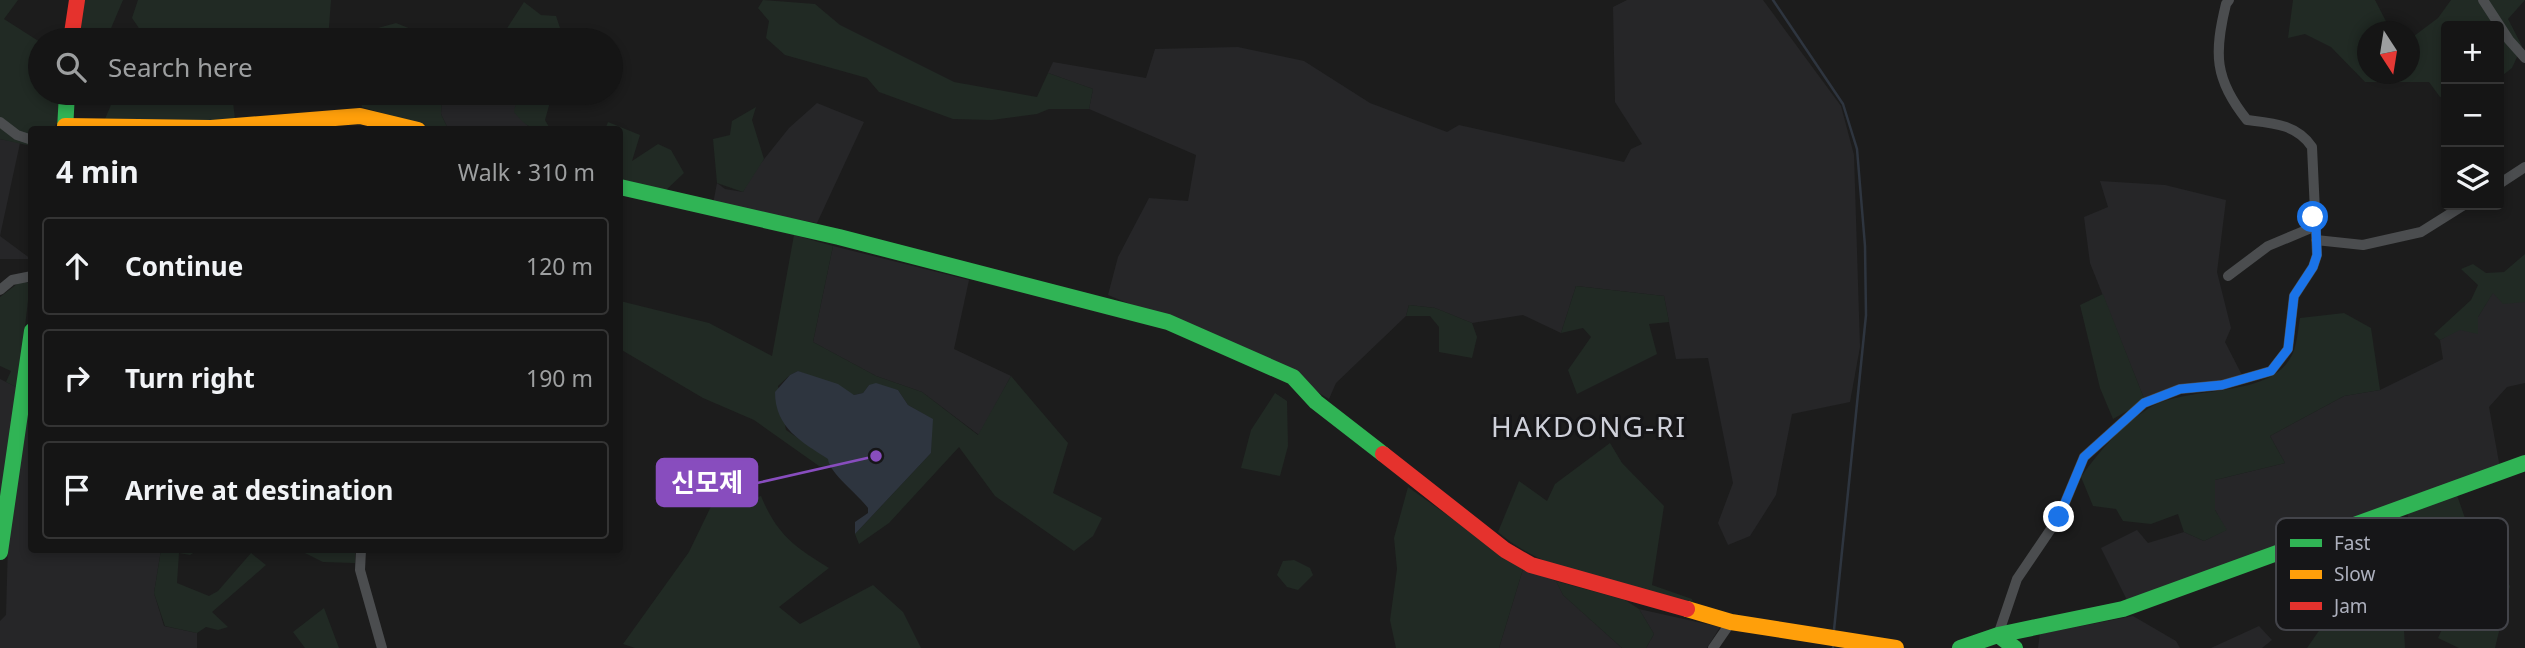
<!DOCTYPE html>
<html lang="en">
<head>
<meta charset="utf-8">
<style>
  body { margin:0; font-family:"Noto Sans","Noto Sans KR",sans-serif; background:#222; color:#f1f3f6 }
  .controls { position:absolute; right:21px; top:21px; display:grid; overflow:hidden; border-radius:7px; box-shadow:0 4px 10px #0003 }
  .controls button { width:63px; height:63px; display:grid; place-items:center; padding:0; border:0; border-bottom:2px solid #343434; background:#151515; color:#f1f3f6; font:35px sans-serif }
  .compass { position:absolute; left:2357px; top:21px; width:63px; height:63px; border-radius:50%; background:#151515; box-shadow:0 4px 10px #0003; rotate:168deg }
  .stop { position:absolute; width:21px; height:21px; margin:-16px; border:5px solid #1a73e8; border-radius:50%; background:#fff }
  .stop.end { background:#1a73e8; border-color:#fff; box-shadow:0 2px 7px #0008 }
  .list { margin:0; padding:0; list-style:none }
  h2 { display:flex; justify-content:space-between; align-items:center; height:91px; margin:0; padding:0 28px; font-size:30px }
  h2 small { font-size:23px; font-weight:400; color:#9d9fa0 }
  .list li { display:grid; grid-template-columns:46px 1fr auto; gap:21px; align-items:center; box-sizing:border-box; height:98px; margin:0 14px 14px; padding:0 14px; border:2px solid #343434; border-radius:7px }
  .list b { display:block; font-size:26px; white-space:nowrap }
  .list em { font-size:23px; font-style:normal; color:#9d9fa0 }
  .icon { flex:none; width:38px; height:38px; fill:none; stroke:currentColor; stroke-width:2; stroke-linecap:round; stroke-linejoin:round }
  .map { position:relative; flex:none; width:2525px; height:648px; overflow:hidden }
  .search { position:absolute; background:#151515; box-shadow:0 4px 10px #0003; left:28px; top:28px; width:595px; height:77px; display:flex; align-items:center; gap:18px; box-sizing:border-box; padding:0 24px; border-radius:38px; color:#9d9fa0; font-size:26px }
  .panel { position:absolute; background:#151515; box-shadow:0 4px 10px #0003; left:28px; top:126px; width:595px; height:427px; border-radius:7px }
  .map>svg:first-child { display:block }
  .built { fill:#262628 }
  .green { fill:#212a24 }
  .water { fill:#2e353f }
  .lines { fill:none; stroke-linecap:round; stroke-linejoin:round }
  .stream { stroke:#2e353f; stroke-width:2.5 }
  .street { stroke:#4b4d4f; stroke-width:10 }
  .fast { stroke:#30b455; stroke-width:16 }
  .slow { stroke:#ff9f0a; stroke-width:16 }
  .jam { stroke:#e5322d; stroke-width:16 }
  .route { stroke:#1a73e8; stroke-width:9 }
  .labels { text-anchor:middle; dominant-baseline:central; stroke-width:6; stroke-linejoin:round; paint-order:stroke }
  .quarter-label { font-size:28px; letter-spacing:2px; fill:#ced0d9; stroke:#161618 }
  .key { fill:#161618; stroke:#43444a; stroke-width:2 }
  .key-label { font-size:19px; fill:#adb0bd }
  .leader { fill:none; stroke:#884dbe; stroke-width:2.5 }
  .callout-dot { fill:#884dbe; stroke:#161618; stroke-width:2.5 }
  .callout { fill:#884dbe; stroke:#884dbe; stroke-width:2.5 }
  .callout-label { font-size:26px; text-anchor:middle; font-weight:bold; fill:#fff }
</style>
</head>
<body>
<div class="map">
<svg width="2525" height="648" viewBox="0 0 2525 648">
  <rect width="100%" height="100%" fill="#1c1c1c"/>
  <path class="built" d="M1627,0H1763L1841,106L1854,155L1860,347L1850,402L1792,414L1776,495L1750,536L1728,545L1718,523L1733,483L1708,358L1676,359L1664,296L1576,286L1561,333L1523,315L1472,323L1435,308L1409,305L1406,316L1336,383L1329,399L1261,358L1108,295L1118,257L1149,198L1188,201L1196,155L1089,109L1093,89L1048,73L1053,62L1146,78L1155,49L1238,47L1304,61L1370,103L1447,132L1459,125L1624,162L1631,149L1642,144L1615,102L1613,7Z
    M442,93H518L515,112L532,130L448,129L441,114Z
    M817,103L864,122L817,223L713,204L717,183L725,189L743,192L749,178L789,128Z
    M0,139L20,143L0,236L31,259H0Z
    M2100,181L2165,185L2226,200L2217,272L2231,328L2225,342L2242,375L2145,401L2090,263L2084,217L2108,207Z
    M833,246L969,280L954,349L1011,376L979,435L922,392L876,376L813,342Z
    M2493,292L2525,301V383L2507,387L2489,407L2502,479L2127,600L2101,548L2137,530L2148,543L2184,532L2204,541L2226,530L2215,510V480L2285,463L2270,436L2344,396L2380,390L2443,359L2440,340L2478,317Z
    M0,379L18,388L0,507Z
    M31,405L32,550H161L154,593L164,626L197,633V648H0V621L6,615L8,543L24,423Z
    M1523,569L1556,581L1563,595L1622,648H1499Z
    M1639,609L1720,627L1707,648H1646L1654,634Z
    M2133,616L2176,641L2180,648H2038L2040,634Z
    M2259,626L2272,640L2262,648H2211Z"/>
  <path class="green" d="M0,0H18L4,19L40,42V93H64L62,123L56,124L54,129L32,130L31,146L0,139Z
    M84,0H123L106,40H77Z
    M138,0H331L328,40H144L145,37L132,18Z
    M763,0L815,4L840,25L954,82L1037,97L1048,73L1093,89L1089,109H1049L1037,114L992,120L953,119L879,92L867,78L785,55L766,38L769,21L758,8Z
    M2293,0H2375L2391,31L2368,32V74H2410V39L2438,18L2451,0H2525L2508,19L2522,46L2512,68L2499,78V26H2446V96L2440,97L2429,82H2365L2331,47L2305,34L2288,38Z
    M524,2L541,15L556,16L564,40H484L487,36H502Z
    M396,23L421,33L427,40H350L349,36Z
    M116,93H243L233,102L235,119L221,122L105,119Z
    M359,93H442L441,114L448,129H434L362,107Z
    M518,93H564V99L550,102L545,120L550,129C532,130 526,127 514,112Z
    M756,107L752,120L764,159L743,192L717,183L713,139L730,135L732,121Z
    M608,122L640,135L632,161L658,144L671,150L684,173L665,191L620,181V130H605Z
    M794,235L833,246L813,342L876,376L922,392L978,435L1011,376L1068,443L1053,493L1102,518L1093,536L1074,551L995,496L959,447L889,523L859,544L855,534L931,453L932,419L908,405L898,390L869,385L863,393L854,395L798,371L790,375L778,386L786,430L829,459L830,468L819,466L754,420L703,398L620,349V301L709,323L772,356Z
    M2525,254V302L2503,304L2493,293L2478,317V334L2460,330L2440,340L2434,334L2471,300L2478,285L2461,269L2473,264L2486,273L2504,272Z
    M21,281L30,283L18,388L6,382L11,371L0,366V297Z
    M1576,286L1664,296L1669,322L1649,324L1657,354L1577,394L1568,370L1591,337L1583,328L1561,333Z
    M2103,294L2145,401L2113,419L2100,388L2080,305Z
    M1409,305L1435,308L1472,323L1477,337L1472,358L1439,352V327L1430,316H1406Z
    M2344,313L2371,328L2380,390L2344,396L2270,436L2285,463L2215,480V510L2227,530L2204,541L2184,532L2178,514L2151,524L2123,521L2116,509L2093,506L2081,477C2099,451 2122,425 2149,408C2188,384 2270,400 2292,355C2297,345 2298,329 2300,318Z
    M1275,393L1287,401L1288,446L1280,476L1241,468L1251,430Z
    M1610,443L1622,463L1664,506L1652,585L1692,599L1694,605C1633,588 1546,574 1498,532L1519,481L1547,501L1555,484Z
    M731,465L745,494L751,499L761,496C777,535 795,547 829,568L779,607L800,624L873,585L903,612L921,648H635L623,644L689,552Z
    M1408,487L1523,569L1499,648H1396L1390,620L1397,569L1394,538Z
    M2457,495L2468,527L2440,537L2438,523L2413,533L2407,513Z
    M2481,545L2510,586L2495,648H2459L2438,638L2444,625L2452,619L2446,599L2432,615L2418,612L2404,630L2405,648H2307L2334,609L2339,585L2363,580L2365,565L2394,558L2398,560L2428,556L2437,565Z
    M161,550H198L190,555L179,553L177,583L209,596L218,591L251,553L266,565L212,612L228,627L218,630L206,627L197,633L165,626L154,593Z
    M299,550H355V563L323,562Z
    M1294,560L1310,568L1313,575L1298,590L1287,587L1277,575L1283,561Z
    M1556,581L1625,600L1639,609L1654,634L1646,648H1622L1563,595Z
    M324,608L339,648H305L293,632Z"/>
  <path class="water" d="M798,371L838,384L854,395L863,393L869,385L876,383L898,390L908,405L933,419L931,453L855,534V522L868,513V508C858,494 829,473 828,459C802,442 775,428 775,392L790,375Z"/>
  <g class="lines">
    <path class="stream" d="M1773,0L1843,104L1857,149L1865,246L1866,315L1834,630
      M1833,648V647"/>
    <path class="street" d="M2483,0L2509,40L2525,58
      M0,122L17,135L32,140
      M2499,184L2525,167
      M2316,240L2363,245L2421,232L2464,205
      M2228,276L2268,246L2316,226
      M0,290L12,280L32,276
      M361,550L360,570L382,648
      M1998,635L2017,579L2059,517L2084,457L2144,403L2180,389L2222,385L2271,371L2288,349L2294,296L2313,267L2317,255L2312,147C2297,124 2272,123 2247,120C2214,79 2214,53 2226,4L2229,0
      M1713,648L1731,622"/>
    <path class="fast" d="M65,130L67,93
      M620,187L839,237L1168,322L1293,377L1316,402L1383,454
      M0,552L32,331
      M1998,635L2015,648
      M1960,648L1998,635L2123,609L2525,463"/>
    <path class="slow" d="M65,126L211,128L360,116L418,130
      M1687,609L1731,622L1896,648"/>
    <path class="jam" d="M71,40L77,0
      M1383,454L1505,550L1531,565L1687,609"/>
  </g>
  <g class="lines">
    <path class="route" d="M2059,517L2084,457L2144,403L2180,389L2222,385L2271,371L2288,349L2294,296L2313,267L2317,255L2316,226L2313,217"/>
  </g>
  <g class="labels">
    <g class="quarter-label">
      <text x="1589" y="426">HAKDONG-RI</text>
    </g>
  </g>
  <rect x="2276" y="518" width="232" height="112" rx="10" class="key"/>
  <rect x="2290" y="539" width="32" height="8" fill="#30b455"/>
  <rect x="2290" y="570" width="32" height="9" fill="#ff9f0a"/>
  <rect x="2290" y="602" width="32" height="8" fill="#e5322d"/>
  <g class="key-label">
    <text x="2334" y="550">Fast</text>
    <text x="2334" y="581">Slow</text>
    <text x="2334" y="613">Jam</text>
  </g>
  <path class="leader" d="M876 456L757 483"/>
  <circle class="callout-dot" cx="876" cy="456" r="7"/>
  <rect class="callout" x="657" y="459" width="100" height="47" rx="7"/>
  <g class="callout-label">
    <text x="707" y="492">신모제</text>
  </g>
</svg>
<div class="controls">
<button>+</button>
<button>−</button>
<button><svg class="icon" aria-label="layers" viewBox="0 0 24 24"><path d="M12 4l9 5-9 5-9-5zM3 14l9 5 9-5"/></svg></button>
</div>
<svg class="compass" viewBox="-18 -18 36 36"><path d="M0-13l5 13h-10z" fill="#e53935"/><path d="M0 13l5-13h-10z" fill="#9d9fa0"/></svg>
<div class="stop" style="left:2313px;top:217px"></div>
<div class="stop end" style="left:2059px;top:517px"></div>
<div class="search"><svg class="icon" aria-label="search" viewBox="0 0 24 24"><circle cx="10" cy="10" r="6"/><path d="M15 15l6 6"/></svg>Search here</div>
<section class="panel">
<h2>4 min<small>Walk · 310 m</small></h2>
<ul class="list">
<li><svg class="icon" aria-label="ahead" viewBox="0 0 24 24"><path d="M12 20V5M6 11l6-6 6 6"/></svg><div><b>Continue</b></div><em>120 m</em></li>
<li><svg class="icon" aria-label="right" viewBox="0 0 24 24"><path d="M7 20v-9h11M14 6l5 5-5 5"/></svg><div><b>Turn right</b></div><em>190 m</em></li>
<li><svg class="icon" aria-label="arrive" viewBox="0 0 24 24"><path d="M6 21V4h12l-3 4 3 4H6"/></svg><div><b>Arrive at destination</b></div></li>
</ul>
</section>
</div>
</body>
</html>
